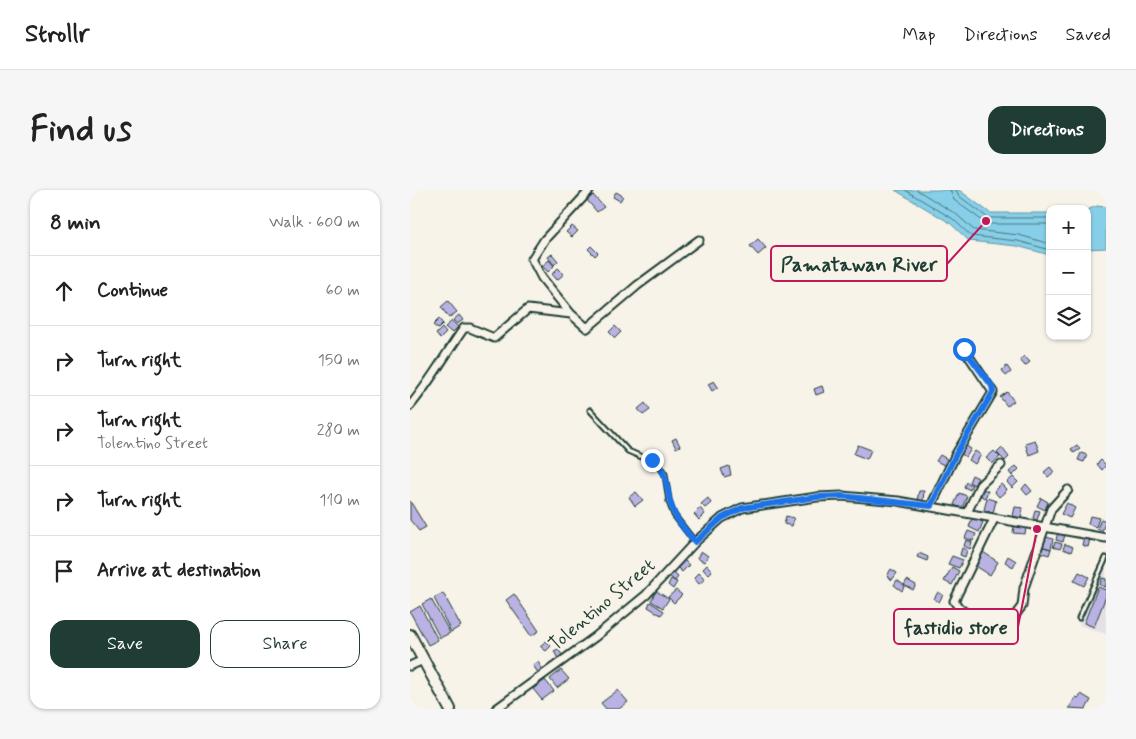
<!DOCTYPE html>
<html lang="en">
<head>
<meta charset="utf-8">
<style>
  body { margin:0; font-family:Mynerve,sans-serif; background:#f6f6f6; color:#222 }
  .controls { position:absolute; right:15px; top:15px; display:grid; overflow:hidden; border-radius:10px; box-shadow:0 1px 4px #0004 }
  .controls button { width:45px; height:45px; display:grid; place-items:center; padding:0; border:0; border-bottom:1px solid #e0e0e0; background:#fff; color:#222; font:25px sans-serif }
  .stop { position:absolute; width:15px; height:15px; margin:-11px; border:4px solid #1a73e8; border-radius:50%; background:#fff }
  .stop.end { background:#1a73e8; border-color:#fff; box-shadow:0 1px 5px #0008 }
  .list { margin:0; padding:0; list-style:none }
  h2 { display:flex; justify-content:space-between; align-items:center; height:65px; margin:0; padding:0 20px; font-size:21px }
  h2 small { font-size:16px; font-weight:400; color:#767676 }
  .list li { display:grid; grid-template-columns:32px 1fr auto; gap:15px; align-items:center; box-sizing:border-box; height:70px; padding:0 20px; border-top:1px solid #e0e0e0 }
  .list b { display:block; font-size:19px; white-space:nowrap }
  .list p { margin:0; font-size:16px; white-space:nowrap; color:#767676 }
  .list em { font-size:16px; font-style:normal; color:#767676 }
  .actions { display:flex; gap:10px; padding:15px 20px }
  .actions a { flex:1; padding:11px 0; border:1px solid #1f3d34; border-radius:15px; text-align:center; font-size:18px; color:#1f3d34 }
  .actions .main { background:#1f3d34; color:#fff }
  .icon { flex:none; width:28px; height:28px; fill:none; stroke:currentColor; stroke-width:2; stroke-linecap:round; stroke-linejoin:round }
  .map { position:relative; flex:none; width:696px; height:519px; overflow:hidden; border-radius:15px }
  header { display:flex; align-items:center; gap:30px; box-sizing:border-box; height:70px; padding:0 25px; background:#fff; border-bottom:1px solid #e0e0e0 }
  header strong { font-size:24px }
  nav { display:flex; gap:28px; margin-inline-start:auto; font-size:18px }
  .intro { display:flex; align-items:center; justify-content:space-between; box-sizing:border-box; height:120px; padding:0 30px }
  h1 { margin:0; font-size:35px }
  .button { padding:12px 22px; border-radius:15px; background:#1f3d34; color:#fff; font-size:18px; font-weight:700 }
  main { display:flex; gap:30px; padding:0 30px }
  aside { flex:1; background:#fff; border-radius:15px; box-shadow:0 1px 4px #0004 }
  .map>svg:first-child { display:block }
  .built { fill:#e5e0e6 }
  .water { fill:#87cfe8; stroke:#5d95a0 }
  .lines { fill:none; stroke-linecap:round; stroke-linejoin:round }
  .shore { stroke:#49777c; stroke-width:1 }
  .building { fill:#bab2e3; stroke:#1f3d34 }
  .lane-casing { stroke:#1f3d34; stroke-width:7 }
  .street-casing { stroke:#1f3d34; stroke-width:11 }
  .secondary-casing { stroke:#1f3d34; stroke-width:14 }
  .lane { stroke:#f7f3e8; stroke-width:3 }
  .street { stroke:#f7f3e8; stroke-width:7 }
  .secondary { stroke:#f7f3e8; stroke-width:10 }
  .route { stroke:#1a73e8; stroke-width:6 }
  .labels { text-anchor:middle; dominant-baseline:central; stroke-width:4; stroke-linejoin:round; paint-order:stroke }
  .street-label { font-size:19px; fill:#1f3d34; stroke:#f7f3e8 }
  .leader { fill:none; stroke:#c2185b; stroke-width:2 }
  .callout-dot { fill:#c2185b; stroke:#f7f3e8; stroke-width:2 }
  .callout { fill:#f7f3e8; stroke:#c2185b; stroke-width:2 }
  .callout-label { font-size:20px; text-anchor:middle; font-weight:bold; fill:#1f3d34 }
</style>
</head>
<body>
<header>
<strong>Strollr</strong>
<nav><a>Map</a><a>Directions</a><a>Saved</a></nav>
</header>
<div class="intro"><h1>Find us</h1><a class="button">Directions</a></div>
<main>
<aside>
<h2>8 min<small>Walk · 600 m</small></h2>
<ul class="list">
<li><svg class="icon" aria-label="ahead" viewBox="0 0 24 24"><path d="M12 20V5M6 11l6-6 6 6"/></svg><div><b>Continue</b></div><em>60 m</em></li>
<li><svg class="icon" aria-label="right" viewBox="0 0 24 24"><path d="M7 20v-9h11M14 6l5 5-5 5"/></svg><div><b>Turn right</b></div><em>150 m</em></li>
<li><svg class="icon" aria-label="right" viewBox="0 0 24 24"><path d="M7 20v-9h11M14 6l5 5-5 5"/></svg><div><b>Turn right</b><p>Tolentino Street</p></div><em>280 m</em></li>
<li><svg class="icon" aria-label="right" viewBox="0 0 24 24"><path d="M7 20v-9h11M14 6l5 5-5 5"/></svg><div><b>Turn right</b></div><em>110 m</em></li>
<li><svg class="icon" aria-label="arrive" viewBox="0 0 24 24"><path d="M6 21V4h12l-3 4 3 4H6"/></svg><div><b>Arrive at destination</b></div></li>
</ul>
<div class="actions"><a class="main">Save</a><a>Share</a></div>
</aside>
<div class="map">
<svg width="696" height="519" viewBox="0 0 696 519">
  <rect width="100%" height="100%" fill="#f7f3e8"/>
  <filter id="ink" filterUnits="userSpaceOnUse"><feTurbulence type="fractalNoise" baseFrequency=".02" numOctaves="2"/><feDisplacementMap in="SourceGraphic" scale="10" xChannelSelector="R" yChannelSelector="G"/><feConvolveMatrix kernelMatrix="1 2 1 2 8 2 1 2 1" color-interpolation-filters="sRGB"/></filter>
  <g filter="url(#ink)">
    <path class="built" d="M696,369V444L669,435Z"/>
    <path class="water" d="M485,0H549L580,23H640V65L607,56L559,51L540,33Z
      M687,16L696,17V58L677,59V20Z"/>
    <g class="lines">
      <path class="shore" d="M495,0L543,29L561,46L608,51L640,60
        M507,0L546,24L564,40L609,45L640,54
        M540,0L544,10L577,34H640
        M546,0L549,6L578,28H640"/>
    </g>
    <path class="building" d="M206,2L213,6L210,11L203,7Z
      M183,5L194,17L187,22L177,10Z
      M162,36L168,41L162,47L156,42Z
      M348,49L356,58L348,65L340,56Z
      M181,56L188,63L185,66L178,59Z
      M142,64L148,71L144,75L138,67Z
      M139,70L144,76L138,82L132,76Z
      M148,78L154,84L147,90L142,84Z
      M38,111L47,122L39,128L31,117Z
      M49,125L53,130L47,134L43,130Z
      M29,129L33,134L28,139L23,135Z
      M42,131L48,137L42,143L35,137Z
      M205,136L211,142L205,148L199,142Z
      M32,138L36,143L30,149L26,144Z
      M561,150L565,156L558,162L554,156Z
      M614,166L620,172L615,176L610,170Z
      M597,176L601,182L596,186L592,180Z
      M304,191L308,197L302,201L298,194Z
      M412,196L414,202L406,205L404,199Z
      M597,202L604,211L597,216L590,207Z
      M235,213L240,220L233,225L228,219Z
      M266,248L270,256L266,258L262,250Z
      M625,250L629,261L619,265L615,253Z
      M553,254L561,259L556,267L548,262Z
      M448,255L461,260L457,269L444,264Z
      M667,255L670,259L664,263L661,259Z
      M592,258L599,267L595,271L587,263Z
      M565,261L571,265L565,274L559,270Z
      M584,261L590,267L582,274L576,268Z
      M671,263L677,265L674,272L668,270Z
      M530,265L537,269L534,275L526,271Z
      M691,270L696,275L692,280L687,274Z
      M319,276L321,285L314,287L311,279Z
      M606,276L609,279L602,286L599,282Z
      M640,277L644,282L638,287L634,282Z
      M562,285L568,288L564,295L559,292Z
      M603,287L608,292L602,298L597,292Z
      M556,292L562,295L560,300L554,297Z
      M591,294L597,300L589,307L584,301Z
      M616,294L622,301L617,305L612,299Z
      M573,299L578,301L575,308L571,306Z
      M509,301H514L513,311H507Z
      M226,302L233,310L225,316L219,307Z
      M549,303L557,306L552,318L544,315Z
      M298,308L301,313L295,318L291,314Z
      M577,308L586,311L583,323L574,320Z
      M631,308L638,312L635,320L627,316Z
      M0,311L16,337L9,341L0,330Z
      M657,313L665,318L660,328L651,324Z
      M605,317L613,318L611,328L603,326Z
      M290,318L295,324L289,330L284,324Z
      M625,320L630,321L627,330L623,329Z
      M376,326L384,328L382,336L374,334Z
      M680,326L689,328L686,337L678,334Z
      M562,328L573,332L569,342L559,337Z
      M691,329L696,331L692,341L687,339Z
      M604,335L616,337L615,344L603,343Z
      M558,341L566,344L563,351L555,348Z
      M648,342L655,344L653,352L646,350Z
      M633,346L643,349L641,359L630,356Z
      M674,347L680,349L678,357L672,355Z
      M556,350L562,352L560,359L554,356Z
      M645,352L652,354L650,359L643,357Z
      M655,354L663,357L661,362L653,359Z
      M630,356L641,359L639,365L629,362Z
      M552,358L557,360L555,367L550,365Z
      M291,361L298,366L294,372L287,368Z
      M573,362L588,372L580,385L564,375Z
      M509,363L518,367L517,371L507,367Z
      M542,366L553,370L549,378L538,374Z
      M598,366L606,371L603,377L595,372Z
      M274,370L279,375L272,382L267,377Z
      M297,375L302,381L298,385L293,379Z
      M542,377L549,381L542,395L534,391Z
      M481,379L487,383L482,390L477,386Z
      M261,381L268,387L265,391L258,385Z
      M669,382L679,387L674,396L664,391Z
      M289,383L295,389L289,394L284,388Z
      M692,388L696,389V397L690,395Z
      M261,389L267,392L263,399L258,395Z
      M487,390L495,396L492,401L484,395Z
      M497,390L506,395L503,400L494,395Z
      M688,397L696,400V406L684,437L674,433Z
      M266,400L272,405L264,413L258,407Z
      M246,401L259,409L253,418L241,411Z
      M528,402L533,405L529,412L524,409Z
      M33,403L51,436L41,442L24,408Z
      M104,404L129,441L121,446L96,410Z
      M21,409L40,443L30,448L12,414Z
      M240,412L254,421L251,425L238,417Z
      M10,416L28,450L18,455L0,422Z
      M543,418L555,425L548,436L536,428Z
      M136,451L141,456L136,461L130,456Z
      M148,459L153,466L148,469L144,461Z
      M128,472L133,480L128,483L123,475Z
      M151,480L159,489L147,498L140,489Z
      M135,490L144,501L132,510L123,499Z
      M208,500L218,512L209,519H196L191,513Z
      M671,504L681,510L676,519L659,518L666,507L669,508Z"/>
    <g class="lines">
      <defs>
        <path id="lane" d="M180,220L218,261L248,274L255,284L259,312L264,325L285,352
          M669,428L696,368"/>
        <path id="street" d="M161,124L132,88L122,69L135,49L180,0
          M0,216C20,192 35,165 54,138H60L84,148L118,119L161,124L177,138L228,95L289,50
          M521,316L546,264L583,202L554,159
          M557,323L570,295L591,275
          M584,329L544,411L550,419L584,440L597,436L612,416L614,398L641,319L658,300
          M0,476L13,470
          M86,519L185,447L236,405L285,352L312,328L332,318L407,307L432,306L488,311L696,348"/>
        <path id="secondary" d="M0,445L40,519"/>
      </defs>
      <use href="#lane" class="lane-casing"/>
      <use href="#street" class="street-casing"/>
      <use href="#secondary" class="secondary-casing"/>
      <use href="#lane" class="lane"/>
      <use href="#street" class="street"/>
      <use href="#secondary" class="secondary"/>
    </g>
  </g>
  <g class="lines" filter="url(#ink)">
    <path class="route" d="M242,270C261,282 255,305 264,323C269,334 278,343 285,352L312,328L332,318L407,307L432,306L521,316L546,264L583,202L582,196L554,159"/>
  </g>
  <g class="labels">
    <g class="street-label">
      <text transform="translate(192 415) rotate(-40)">Tolentino Street</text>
    </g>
  </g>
  <path class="leader" d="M576 31L537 74M627 339L608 437"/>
  <g class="callout-dot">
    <circle cx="576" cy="31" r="5"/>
    <circle cx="627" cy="339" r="5"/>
  </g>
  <g class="callout">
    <rect x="361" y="56" width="176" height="35" rx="5"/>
    <rect x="484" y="419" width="124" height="35" rx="5"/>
  </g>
  <g class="callout-label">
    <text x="449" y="81">Pamatawan River</text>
    <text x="546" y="444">fastidio store</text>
  </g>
</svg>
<div class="controls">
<button>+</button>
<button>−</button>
<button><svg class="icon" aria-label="layers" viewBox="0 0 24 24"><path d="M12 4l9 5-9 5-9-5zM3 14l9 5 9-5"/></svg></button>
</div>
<div class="stop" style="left:554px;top:159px"></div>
<div class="stop end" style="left:242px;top:270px"></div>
</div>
</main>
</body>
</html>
